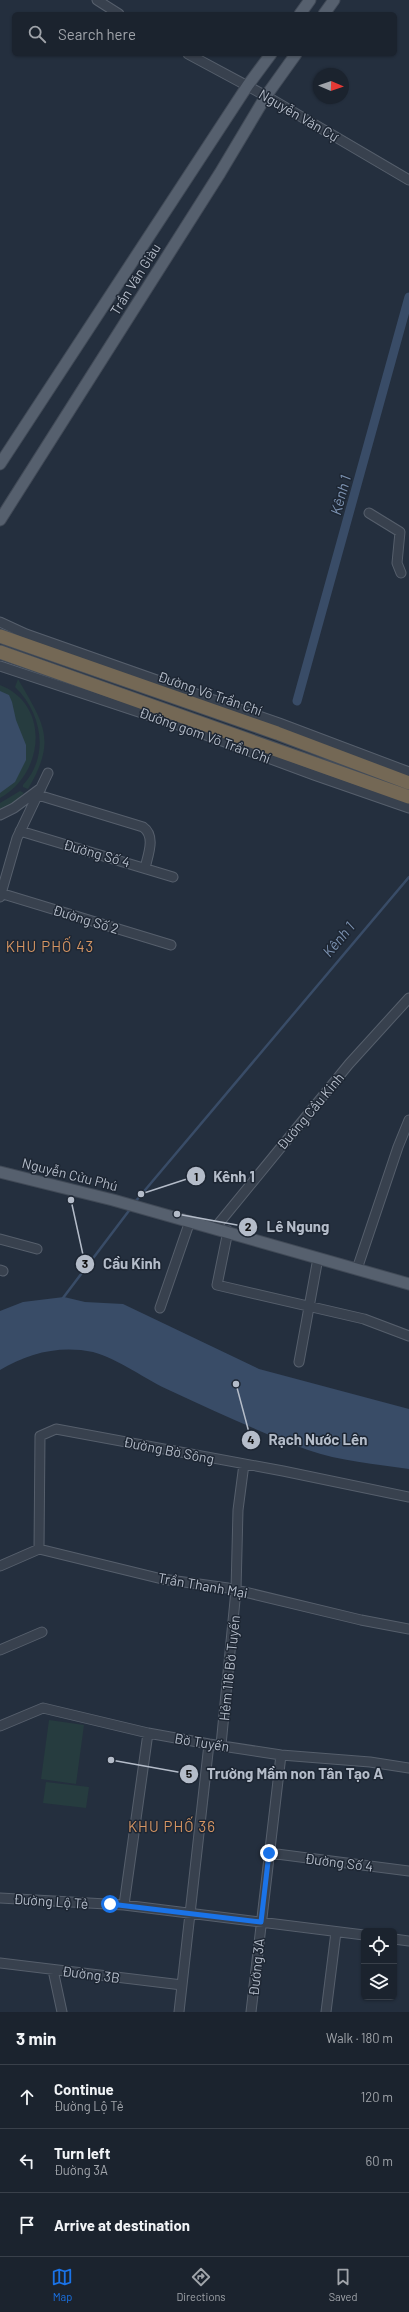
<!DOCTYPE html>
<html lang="en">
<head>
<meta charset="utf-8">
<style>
  body { margin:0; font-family:Barlow,sans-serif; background:#282f3a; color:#f1f3f6 }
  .controls { position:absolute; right:12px; bottom:12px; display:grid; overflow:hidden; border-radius:6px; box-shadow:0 1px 3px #0004 }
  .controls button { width:36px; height:36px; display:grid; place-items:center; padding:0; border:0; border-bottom:1px solid #39404a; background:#1b232e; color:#f1f3f6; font:20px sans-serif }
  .compass { position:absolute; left:313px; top:68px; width:36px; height:36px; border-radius:50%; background:#1b232e; box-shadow:0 1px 3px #0004; rotate:92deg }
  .stop { position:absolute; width:12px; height:12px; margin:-9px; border:3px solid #1a73e8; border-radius:50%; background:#fff }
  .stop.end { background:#1a73e8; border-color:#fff; box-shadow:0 1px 4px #0008 }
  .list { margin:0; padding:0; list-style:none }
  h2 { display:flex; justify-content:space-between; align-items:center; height:52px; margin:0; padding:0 16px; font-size:17px }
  h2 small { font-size:13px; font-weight:400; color:#a0a4aa }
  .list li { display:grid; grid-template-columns:26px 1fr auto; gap:12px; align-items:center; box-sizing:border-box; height:64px; padding:0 16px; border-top:1px solid #39404a }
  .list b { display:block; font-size:15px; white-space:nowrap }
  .list p { margin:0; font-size:13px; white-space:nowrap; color:#a0a4aa }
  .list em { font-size:13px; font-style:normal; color:#a0a4aa }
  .icon { flex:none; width:22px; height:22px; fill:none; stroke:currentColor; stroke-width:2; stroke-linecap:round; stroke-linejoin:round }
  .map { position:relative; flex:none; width:409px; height:2012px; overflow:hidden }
  .search { position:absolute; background:#1b232e; box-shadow:0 1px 3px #0004; left:12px; right:12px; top:12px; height:44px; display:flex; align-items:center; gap:10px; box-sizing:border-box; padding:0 14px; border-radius:6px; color:#a0a4aa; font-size:15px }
  .sheet { height:244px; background:#1b232e }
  nav { display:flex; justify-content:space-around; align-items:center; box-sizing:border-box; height:56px; border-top:1px solid #39404a; background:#1b232e; font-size:11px; color:#a0a4aa }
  nav a { display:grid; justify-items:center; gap:2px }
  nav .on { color:#1a73e8 }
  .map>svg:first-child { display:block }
  .green { fill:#263c3f }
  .water { fill:#394c67 }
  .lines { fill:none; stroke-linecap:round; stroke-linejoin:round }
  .stream { stroke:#394c67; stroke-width:2.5 }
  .canal { stroke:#394c67; stroke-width:9 }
  .minor-casing { stroke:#565f6c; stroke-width:11 }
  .major-casing { stroke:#414a57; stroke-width:13 }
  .highway-casing { stroke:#434c59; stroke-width:15 }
  .minor { stroke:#38414e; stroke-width:9 }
  .major { stroke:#56606e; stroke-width:11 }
  .highway { stroke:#746855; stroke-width:13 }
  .route { stroke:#1a73e8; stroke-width:5 }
  .labels { text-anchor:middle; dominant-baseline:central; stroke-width:3; stroke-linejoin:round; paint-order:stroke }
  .street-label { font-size:14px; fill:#b4bcc9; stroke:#1d2633 }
  .water-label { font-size:15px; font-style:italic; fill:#7c92b1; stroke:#1d2633 }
  .neighbourhood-label { font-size:15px; letter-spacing:1px; fill:#d59563; stroke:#1d2633 }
  .leader { fill:none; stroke:#b4bcc9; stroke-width:1.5 }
  .callout-dot { fill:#b4bcc9; stroke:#1d2633; stroke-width:1.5 }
  .mark-label { font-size:12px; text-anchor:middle; font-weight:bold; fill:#111 }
  .callout-label { font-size:15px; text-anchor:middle; font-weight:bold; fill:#b4bcc9; stroke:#1d2633; stroke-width:3; stroke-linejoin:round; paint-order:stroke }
</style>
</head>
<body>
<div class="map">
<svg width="409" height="2012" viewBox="0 0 409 2012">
  <rect width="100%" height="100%" fill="#242f3e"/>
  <path class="green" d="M18,679C44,724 57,740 28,789L23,787V785C50,756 42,713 15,687Z
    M0,685C51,705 44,774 0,798Z
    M20,791L24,793L12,805L0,811V803Z
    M49,1720L84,1725L76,1784L41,1779Z
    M46,1782L89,1787L86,1808L43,1803Z"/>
  <path class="water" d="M0,691L9,695L12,702L16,720L26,745V760L15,782L0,793Z
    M64,1297L85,1302L123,1304L259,1369L409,1409V1469C376,1464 339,1461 308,1450C262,1433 216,1412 171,1391C146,1380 119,1359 93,1352C60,1345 28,1353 0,1370V1311L23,1302Z"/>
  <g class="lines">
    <path class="stream" d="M135,1202L409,877
      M63,1298L131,1208"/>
    <path class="canal" d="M297,701L409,297"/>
    <defs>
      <path id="minor" d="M97,0L119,14
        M188,54L266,96L409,180
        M369,513L400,532L397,563L401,573
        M0,622L26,634L279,723L409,772
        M0,666L187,728L314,775L409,808
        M38,795L143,827C156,836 148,855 145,868
        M0,815L14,808L41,788
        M20,831L173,877
        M0,893L171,945
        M0,897L17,838L48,773
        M215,1228L349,1064L409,998
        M228,1231L217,1285L364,1319L409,1336
        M0,1239L37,1249
        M357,1269L398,1147L409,1120
        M0,1270L3,1271
        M160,1308L190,1221
        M299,1362L318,1258
        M39,1549L40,1436L56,1429L283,1471L409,1497
        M0,1566L39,1549L162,1579L228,1588L361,1620L409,1629
        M0,1650L42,1632
        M0,1726L43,1708L148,1733L209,1744L281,1755L370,1762L409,1768
        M221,1745L236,1590L238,1510L244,1464
        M269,1853L409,1871
        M0,1898L124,1905L364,1935
        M124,1905L148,1733
        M394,1939L409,1941
        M0,1963L182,1985
        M53,1970L62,2012
        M179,2012L209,1744
        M251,2012L281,1755
        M326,2012L336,1932"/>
      <path id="major" d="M300,14L310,0
        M324,14L334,0
        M0,464L248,85L271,54
        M0,520L220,173L266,96L296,54
        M0,1172L113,1200L409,1284"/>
      <path id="highway" d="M0,636L277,733L409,783
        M0,652L409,797"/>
    </defs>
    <use href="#minor" class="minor-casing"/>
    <use href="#major" class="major-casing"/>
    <use href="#highway" class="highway-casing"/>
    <use href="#minor" class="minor"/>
    <use href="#major" class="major"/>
    <use href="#highway" class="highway"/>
  </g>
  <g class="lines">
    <path class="route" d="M110,1904L261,1922L269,1853"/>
  </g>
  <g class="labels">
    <g class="street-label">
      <text transform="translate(299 115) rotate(30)">Nguyễn Văn Cự</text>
      <text transform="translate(135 279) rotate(-58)">Trần Văn Giàu</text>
      <text transform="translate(210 693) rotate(19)">Đường Võ Trần Chí</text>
      <text transform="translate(205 735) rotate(20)">Đường gom Võ Trần Chí</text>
      <text transform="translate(97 853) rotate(16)">Đường Số 4</text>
      <text transform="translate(86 919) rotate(17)">Đường Số 2</text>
      <text transform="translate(310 1111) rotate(-50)">Đường Cầu Kinh</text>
      <text transform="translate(70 1174) rotate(14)">Nguyễn Cửu Phú</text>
      <text transform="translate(169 1450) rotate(11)">Đường Bờ Sông</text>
      <text transform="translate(203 1585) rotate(10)">Trần Thanh Mại</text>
      <text transform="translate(229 1668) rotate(-84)">Hẻm 116 Bờ Tuyến</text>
      <text transform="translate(202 1742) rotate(9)">Bờ Tuyến</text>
      <text transform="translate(339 1862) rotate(7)">Đường Số 4</text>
      <text transform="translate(51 1901) rotate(4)">Đường Lộ Tẻ</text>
      <text transform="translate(256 1967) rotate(-84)">Đường 3A</text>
      <text transform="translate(91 1974) rotate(7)">Đường 3B</text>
    </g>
    <g class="water-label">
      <text transform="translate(340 495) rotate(-75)">Kênh 1</text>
      <text transform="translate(338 939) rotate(-50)">Kênh 1</text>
    </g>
    <g class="neighbourhood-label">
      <text x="50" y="946">KHU PHỐ 43</text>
      <text x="172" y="1826">KHU PHỐ 36</text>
    </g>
  </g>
  <path class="leader" d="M141 1194L196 1176M177 1214L248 1227M71 1200L85 1264M236 1384L251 1440M111 1760L189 1774"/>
  <g class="callout-dot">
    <circle cx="141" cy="1194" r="4"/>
    <circle cx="177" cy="1214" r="4"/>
    <circle cx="71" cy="1200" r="4"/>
    <circle cx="236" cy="1384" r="4"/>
    <circle cx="111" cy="1760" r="4"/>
    <circle cx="196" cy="1176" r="10"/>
    <circle cx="248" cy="1227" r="10"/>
    <circle cx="85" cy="1264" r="10"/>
    <circle cx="251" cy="1440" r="10"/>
    <circle cx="189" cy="1774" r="10"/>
  </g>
  <g class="mark-label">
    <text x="196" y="1181">1</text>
    <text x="248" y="1231">2</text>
    <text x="85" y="1268">3</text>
    <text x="251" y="1444">4</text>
    <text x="189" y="1778">5</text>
  </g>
  <g class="callout-label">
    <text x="234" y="1182">Kênh 1</text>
    <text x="298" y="1232">Lê Ngung</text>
    <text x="132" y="1269">Cầu Kinh</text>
    <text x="318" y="1445">Rạch Nước Lên</text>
    <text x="295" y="1779">Trường Mầm non Tân Tạo A</text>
  </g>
</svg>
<div class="controls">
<button><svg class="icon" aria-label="locate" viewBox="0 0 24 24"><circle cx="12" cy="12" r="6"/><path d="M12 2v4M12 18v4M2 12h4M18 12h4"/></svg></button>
<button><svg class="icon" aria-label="layers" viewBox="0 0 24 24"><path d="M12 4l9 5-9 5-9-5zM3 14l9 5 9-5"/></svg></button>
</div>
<svg class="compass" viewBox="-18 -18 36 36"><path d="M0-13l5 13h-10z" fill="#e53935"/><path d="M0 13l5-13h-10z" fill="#a0a4aa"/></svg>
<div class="stop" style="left:110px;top:1904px"></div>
<div class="stop end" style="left:269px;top:1853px"></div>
<div class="search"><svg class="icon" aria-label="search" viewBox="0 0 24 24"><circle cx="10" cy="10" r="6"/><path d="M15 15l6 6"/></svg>Search here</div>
</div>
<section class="sheet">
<h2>3 min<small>Walk · 180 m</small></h2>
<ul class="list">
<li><svg class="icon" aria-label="ahead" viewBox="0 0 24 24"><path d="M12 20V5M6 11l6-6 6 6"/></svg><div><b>Continue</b><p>Đường Lộ Tẻ</p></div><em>120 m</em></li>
<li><svg class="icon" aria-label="left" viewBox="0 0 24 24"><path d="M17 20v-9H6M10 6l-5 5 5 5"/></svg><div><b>Turn left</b><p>Đường 3A</p></div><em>60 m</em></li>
<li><svg class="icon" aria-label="arrive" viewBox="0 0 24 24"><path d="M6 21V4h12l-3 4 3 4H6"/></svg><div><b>Arrive at destination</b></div></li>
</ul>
</section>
<nav>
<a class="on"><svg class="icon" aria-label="map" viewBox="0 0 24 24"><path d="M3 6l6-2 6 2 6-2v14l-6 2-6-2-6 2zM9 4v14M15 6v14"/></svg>Map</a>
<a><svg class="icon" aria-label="directions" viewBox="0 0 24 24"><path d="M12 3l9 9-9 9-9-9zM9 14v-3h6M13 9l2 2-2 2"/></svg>Directions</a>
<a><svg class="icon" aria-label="saved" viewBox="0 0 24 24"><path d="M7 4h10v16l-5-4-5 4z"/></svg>Saved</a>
</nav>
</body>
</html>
